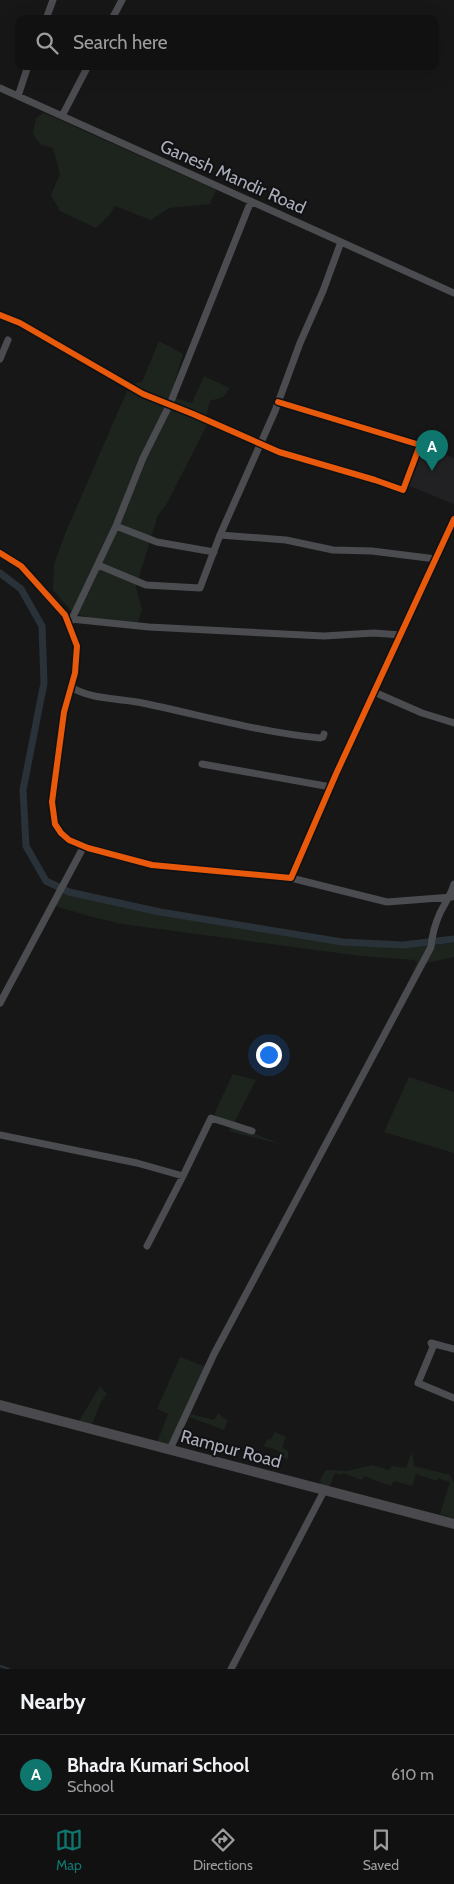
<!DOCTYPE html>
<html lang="en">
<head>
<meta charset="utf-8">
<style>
  body { margin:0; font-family:Cabin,sans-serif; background:#1a1a1a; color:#f1f3f6 }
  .you { position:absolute; left:268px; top:1054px; width:18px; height:18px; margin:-12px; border:4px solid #fff; border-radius:50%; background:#1a73e8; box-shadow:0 0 0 8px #1a73e833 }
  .badge { display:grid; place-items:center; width:32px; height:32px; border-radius:50%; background:#0f766e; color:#fff; font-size:16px; font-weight:700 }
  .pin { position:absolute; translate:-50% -41px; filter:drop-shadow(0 1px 2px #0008) }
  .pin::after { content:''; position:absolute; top:26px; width:18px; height:15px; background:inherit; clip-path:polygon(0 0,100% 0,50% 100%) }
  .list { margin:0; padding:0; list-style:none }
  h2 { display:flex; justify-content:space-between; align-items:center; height:65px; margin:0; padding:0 20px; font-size:21px }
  h2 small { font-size:16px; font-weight:400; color:#9c9d9f }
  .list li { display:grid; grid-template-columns:32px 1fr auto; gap:15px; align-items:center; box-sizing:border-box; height:80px; padding:0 20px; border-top:1px solid #303131 }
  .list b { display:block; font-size:19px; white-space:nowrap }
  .list p { margin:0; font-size:16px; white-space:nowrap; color:#9c9d9f }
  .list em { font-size:16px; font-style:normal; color:#9c9d9f }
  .icon { flex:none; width:28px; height:28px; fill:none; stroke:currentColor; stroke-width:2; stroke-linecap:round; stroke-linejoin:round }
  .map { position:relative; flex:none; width:454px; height:1669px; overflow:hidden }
  .search { position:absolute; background:#111; box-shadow:0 5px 20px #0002; left:15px; right:15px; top:15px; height:55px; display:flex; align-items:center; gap:12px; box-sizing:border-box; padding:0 18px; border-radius:10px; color:#9c9d9f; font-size:19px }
  .sheet { height:145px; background:#111 }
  nav { display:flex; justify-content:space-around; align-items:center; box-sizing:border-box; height:70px; border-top:1px solid #303131; background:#111; font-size:14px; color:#9c9d9f }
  nav a { display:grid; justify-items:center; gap:2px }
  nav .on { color:#0f766e }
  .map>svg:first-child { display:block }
  .built { fill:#212123 }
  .green { fill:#1d241e }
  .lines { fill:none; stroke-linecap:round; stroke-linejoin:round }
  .stream { stroke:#2a3239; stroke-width:2 }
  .canal { stroke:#2a3239; stroke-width:7 }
  .minor { stroke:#4b4c50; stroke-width:7 }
  .secondary { stroke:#4a4a4e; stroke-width:10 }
  .cycleway-casing { stroke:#111113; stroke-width:9 }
  .cycleway { stroke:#e8590c; stroke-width:6 }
  .labels { text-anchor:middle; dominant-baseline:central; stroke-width:4; stroke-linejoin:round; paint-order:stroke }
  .street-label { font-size:18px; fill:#a8adb8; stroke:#111113 }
</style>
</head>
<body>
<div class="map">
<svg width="454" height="1669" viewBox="0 0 454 1669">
  <rect width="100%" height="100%" fill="#171717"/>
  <path class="built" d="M420,445L454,458V504L404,484Z"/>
  <path class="green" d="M44,113L216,190L210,204L169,208L151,220L115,206L110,214L96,228L60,211L51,195L60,174L53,148L41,145L33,134L36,118Z
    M159,341L183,354L170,397L192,403L204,376L230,388L223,397L210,401L207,412V425L166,505L158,515L136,587L142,610L137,625L121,627L73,613L53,590L54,565L65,534L130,384L142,382Z
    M62,893L159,915L340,945L402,948L429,945L409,979L417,962L414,960L361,956L122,924L89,916L55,906Z
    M454,943V957L426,963L436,945Z
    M233,1074L256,1080L233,1125L280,1144L229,1131L232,1125L214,1114Z
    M409,1077L454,1092V1153L384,1132Z
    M180,1357L206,1367L170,1446L157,1442L168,1414L157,1409Z
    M100,1386L107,1394L101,1402L92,1424L79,1421Z
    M218,1413L228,1421L224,1430L189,1417L191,1414L214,1420Z
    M275,1432L286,1437L282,1447L288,1451V1459L277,1456L279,1451L264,1446L267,1440L271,1439Z
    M412,1452L414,1466L450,1475L454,1484V1518L440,1514L450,1482L438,1478L437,1481L416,1474L412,1486L394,1481L391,1486L364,1476L362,1480L343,1473L342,1475L335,1473L329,1488L320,1485L321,1477L326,1470L347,1471L372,1465L389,1470L392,1466L406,1468Z"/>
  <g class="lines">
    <path class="stream" d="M0,1666L9,1669"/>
    <path class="canal" d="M0,573L21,589L42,626L44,683L23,790L26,846L46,881L69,892L160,912L342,942L403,945L454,939"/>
    <path class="minor" d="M46,19L53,0
      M112,19L122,0
      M0,88L454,293
      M18,96L28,66
      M62,116L88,66
      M0,315L20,323L143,394L193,414L279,452L375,480L403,490L420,445L278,402
      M0,359L8,340
      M116,526L157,542L214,552
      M220,535L286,540L333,550L372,551L436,559
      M0,553L21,566L65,615L77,646L75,673L64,712L52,802L55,824L61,833L69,840L88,848L152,865L291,878L336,774L454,519
      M98,565L146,585L200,588L220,535L275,411L300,343L323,291L341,242
      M71,619L149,627L324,636L374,633L401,635
      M69,625L116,526L143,458L170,404L251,201
      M71,687C90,699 115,698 137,702C198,714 257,732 320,738L323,737L324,734
      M374,692L422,713L454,723
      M202,764L331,787
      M291,878L387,902L452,897
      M0,1003L84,846
      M0,1135L137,1163L183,1176L211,1118L252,1131
      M147,1246L183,1176
      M454,1349L431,1343L433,1347L418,1383L454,1398
      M170,1449L214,1354L431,947C432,935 435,924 440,913C445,903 451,895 454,884
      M231,1669L324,1491"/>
    <path class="secondary" d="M0,1405L454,1524"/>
    <defs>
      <path id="cycleway" d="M0,315L20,323L143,394L193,414L279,452L375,480L403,490L420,445L278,402
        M0,553L21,566L65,615L77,646L75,673L64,712L52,802L55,824L61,833L69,840L88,848L152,865L291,878L336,774L454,519"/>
    </defs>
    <use href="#cycleway" class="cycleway-casing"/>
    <use href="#cycleway" class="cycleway"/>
  </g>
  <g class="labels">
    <g class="street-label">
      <text transform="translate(233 177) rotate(24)">Ganesh Mandir Road</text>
      <text transform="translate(231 1449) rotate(15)">Rampur Road</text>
    </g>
  </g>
</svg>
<div class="you"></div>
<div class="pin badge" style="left:432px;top:471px">A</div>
<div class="search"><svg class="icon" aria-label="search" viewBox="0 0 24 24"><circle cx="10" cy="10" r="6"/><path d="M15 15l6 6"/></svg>Search here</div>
</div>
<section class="sheet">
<h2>Nearby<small></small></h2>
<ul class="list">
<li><span class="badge">A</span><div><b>Bhadra Kumari School</b><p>School</p></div><em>610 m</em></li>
</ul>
</section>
<nav>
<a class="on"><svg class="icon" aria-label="map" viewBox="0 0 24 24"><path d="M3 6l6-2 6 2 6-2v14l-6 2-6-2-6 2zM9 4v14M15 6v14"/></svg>Map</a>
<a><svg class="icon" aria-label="directions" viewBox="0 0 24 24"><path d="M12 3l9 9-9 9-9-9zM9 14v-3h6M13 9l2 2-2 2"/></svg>Directions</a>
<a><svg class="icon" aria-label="saved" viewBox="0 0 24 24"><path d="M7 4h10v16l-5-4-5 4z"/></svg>Saved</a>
</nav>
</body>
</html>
